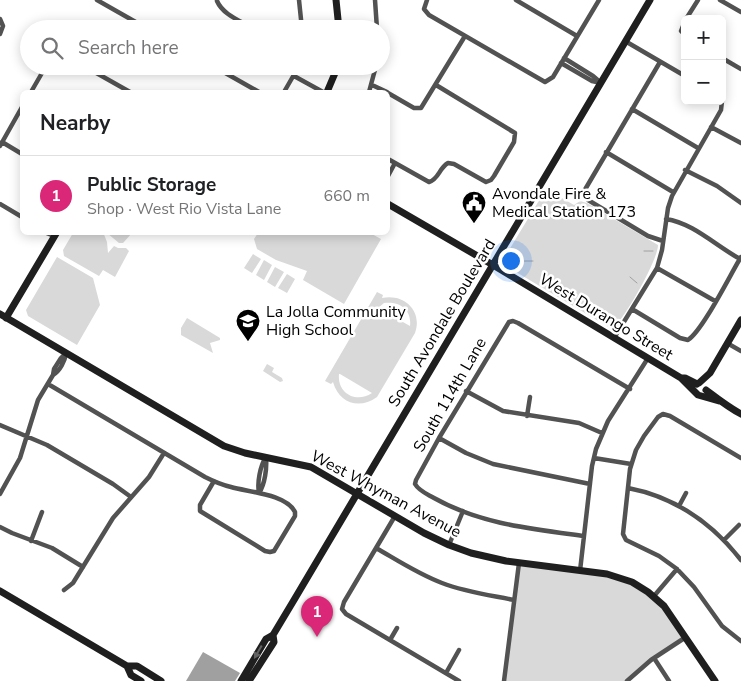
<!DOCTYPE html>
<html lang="en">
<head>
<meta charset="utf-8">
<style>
  body { margin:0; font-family:"Nunito Sans",sans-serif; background:#f6f6f6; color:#202124 }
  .controls { position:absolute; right:15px; top:15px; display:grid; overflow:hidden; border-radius:8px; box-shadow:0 2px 12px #0003 }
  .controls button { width:45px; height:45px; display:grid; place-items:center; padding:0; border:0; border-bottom:1px solid #e0e0e0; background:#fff; color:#202124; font:25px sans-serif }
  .you { position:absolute; left:510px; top:260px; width:18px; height:18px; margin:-12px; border:4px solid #fff; border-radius:50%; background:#1a73e8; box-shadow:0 0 0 8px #1a73e833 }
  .badge { display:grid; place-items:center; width:32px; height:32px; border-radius:50%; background:#db2777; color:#fff; font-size:16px; font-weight:700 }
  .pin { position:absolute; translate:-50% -41px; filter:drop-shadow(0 1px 2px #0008) }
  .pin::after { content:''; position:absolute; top:26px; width:18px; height:15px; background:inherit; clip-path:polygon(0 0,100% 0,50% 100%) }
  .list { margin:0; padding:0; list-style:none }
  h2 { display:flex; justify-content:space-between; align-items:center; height:65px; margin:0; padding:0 20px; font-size:21px }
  h2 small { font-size:16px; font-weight:400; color:#757577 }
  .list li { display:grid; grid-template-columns:32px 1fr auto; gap:15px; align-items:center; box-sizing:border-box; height:80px; padding:0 20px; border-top:1px solid #e0e0e0 }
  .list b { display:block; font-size:19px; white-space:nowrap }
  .list p { margin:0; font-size:16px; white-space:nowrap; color:#757577 }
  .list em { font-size:16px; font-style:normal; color:#757577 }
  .icon { flex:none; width:28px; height:28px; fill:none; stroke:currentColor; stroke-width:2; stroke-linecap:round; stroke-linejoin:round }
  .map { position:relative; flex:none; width:741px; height:681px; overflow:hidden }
  .search { position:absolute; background:#fff; box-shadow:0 2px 12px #0003; left:20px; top:20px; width:370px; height:55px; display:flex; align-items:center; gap:12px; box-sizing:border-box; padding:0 18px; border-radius:28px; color:#757577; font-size:19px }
  .panel { position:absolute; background:#fff; box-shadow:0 2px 12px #0003; left:20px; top:90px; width:370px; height:145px; border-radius:8px }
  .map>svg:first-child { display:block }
  .green { fill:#d9d9d9; fill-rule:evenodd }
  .water { fill:#a0a0a0 }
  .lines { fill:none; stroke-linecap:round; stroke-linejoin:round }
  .stream { stroke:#a0a0a0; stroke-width:1 }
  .street { stroke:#525252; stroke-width:4.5 }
  .secondary { stroke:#1f1f1f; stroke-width:7 }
  .oneway { fill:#626262 }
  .labels { text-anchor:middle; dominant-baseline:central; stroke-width:5; stroke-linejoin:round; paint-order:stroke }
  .poi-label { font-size:16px; fill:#000; stroke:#fff; text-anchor:start }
  .street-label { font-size:16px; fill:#000; stroke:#fff }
</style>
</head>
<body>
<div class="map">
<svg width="741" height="681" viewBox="0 0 741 681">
  <rect width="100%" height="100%" fill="#fff"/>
  <path class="green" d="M546,189L574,205L580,201L587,203L658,245C658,260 624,320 612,329L504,265L503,260Z
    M103,232L107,242L108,253L114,246L118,248H126L129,251L115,277L103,270L99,276L64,256L63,250L73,233Z
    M107,233H132L123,243H119Z
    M370,233L381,239L344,304L303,280L307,271L276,260L257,249L254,239L258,233Z
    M253,254L261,259L252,273L244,268Z
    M57,257L93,278L100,305L77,345L28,316L26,310Z
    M264,260L272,265L264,280L256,275Z
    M275,267L284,272L275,287L267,282Z
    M287,274L295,279L287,293L278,288Z
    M377,292L383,295L382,298C404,293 423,311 415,333L377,397C359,410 339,403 333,382L331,384L325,381ZM384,303C400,301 412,310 410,326L378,308ZM339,374H340L372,393C356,404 337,393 339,374Z
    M187,318L220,338V340L210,343L213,353L181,335V328Z
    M267,364L274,368L272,372L282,378L283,381L280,382L263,371Z
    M519,563L607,574L648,592L686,637L651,660L627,681H504Z"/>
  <path class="water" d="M203,652L240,673L235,681H186Z"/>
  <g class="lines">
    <path class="stream" d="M582,215L584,208
      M644,251H653
      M507,258L512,261H533
      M630,277L637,283"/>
    <path class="street" d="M97,0L148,29
      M299,0L302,29
      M375,0L377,29
      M427,0L424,9L429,15L545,82L553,77L599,0
      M516,0L577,36
      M720,0L741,12
      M217,1C223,15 241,21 254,29
      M0,19L3,26L0,34
      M686,19L698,0
      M685,21L681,31L685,35
      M625,41L685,76
      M564,58L593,76L600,82
      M722,58L741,69
      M660,62L583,193L588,200L648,236L663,241
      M561,63L592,81L601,83
      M84,66L130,92
      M213,66L259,92
      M294,76L323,92
      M372,85L387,92
      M31,92L46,66
      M284,92L299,66
      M369,92L376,66
      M388,93L414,108H421L465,36
      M632,109L698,148
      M711,127L741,143
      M2,142L22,154
      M0,146L22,107
      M606,152L673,192
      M388,159L429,182C439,179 439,168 448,163L454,164L486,182L491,180L494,176L514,142L515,133L436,85
      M685,170L717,186L741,203
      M388,176L395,163
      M0,204L22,217
      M666,219C693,223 716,246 740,259
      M44,232L54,236
      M657,268L715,301
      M632,309L680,338L688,340C703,330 730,275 741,257
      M614,338L657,268L662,250L668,208L672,196L721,110L722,101
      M727,343L741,351
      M53,375C60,371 65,361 66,353
      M48,384L205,477C213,481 222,485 231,487C248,492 286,494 295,512V516L274,551L270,552L265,551L200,511V505L214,481
      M466,391L503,411L579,423L602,433
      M527,416L530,397
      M0,425L47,445L113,484L131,497
      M439,438L466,453L493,464L590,484
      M594,458L631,464
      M741,458L670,416L663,414L658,417L644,436L636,450L630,469L623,534L626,540L659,556L677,569L694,587L722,626L741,641
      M628,488C675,497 712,523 741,560
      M259,493C257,483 260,466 266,457
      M259,493C265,484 267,468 266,457
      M0,494L20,458L38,400L53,375L54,369L61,358L66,353
      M679,506L686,493
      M395,516L344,602L342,609L346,614L459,681
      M0,527L12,533L52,548L83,567
      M584,536C532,529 480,524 434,498C427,494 419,491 415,484L416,480L439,438L509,322L513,321L518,323L630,389
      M724,540L739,525
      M31,541L42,512
      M449,545L463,511
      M376,548C397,560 418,574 442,583C465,592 489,595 514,600
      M580,571L592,466L596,449L608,421L648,358
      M64,590L73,583L113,518L149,477L164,453
      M654,596L677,569
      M390,640L397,628
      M654,658L669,681
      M446,673L459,650
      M504,681L519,563
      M627,681L651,660L686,637"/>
    <path class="secondary" d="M336,0L339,29
      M327,92L338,66
      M388,204L493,265L681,378H685L697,384
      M0,314L224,446L245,453L311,467L424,533L449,545L471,553L506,561L607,574L632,582L648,592L664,606L715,681
      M6,318L57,232
      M681,378L698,395L719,401
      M699,383L710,373L741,320
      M706,390C718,399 728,407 741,414
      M0,591L127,666H137L161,681
      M127,666L131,675L141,681
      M241,681L266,639L273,635L294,600L650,0
      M249,681L274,642L273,635"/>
  </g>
  <defs><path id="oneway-solid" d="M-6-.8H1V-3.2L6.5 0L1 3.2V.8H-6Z" transform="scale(1.25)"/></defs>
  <use class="oneway" href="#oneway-solid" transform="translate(258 652) rotate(120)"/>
  <defs>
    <symbol id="civic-pin" viewBox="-11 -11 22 30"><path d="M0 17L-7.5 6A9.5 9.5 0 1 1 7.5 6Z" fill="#000" stroke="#fff"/><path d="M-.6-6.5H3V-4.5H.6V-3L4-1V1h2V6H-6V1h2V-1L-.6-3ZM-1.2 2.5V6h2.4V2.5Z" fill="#fff"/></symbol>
    <symbol id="school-pin" viewBox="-11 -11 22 30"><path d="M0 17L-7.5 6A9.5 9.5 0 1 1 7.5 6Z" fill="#000" stroke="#fff"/><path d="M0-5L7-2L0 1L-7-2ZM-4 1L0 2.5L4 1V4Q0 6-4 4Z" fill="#fff"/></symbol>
  </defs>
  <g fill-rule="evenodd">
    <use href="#civic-pin" x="460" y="189" width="28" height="38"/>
    <use href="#school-pin" x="234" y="307" width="28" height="38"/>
  </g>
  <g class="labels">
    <g class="poi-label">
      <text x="492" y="194">Avondale Fire &amp;<tspan x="492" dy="18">Medical Station 173</tspan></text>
      <text x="266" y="312">La Jolla Community<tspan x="266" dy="18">High School</tspan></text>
    </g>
    <g class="street-label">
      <text transform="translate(606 317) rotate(31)">West Durango Street</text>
      <text transform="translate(442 323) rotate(-59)">South Avondale Boulevard</text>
      <text transform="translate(450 395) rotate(-60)">South 114th Lane</text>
      <text transform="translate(386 494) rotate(28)">West Whyman Avenue</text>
    </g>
  </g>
</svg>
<div class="controls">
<button>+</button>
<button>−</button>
</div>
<div class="you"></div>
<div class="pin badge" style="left:317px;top:637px">1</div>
<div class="search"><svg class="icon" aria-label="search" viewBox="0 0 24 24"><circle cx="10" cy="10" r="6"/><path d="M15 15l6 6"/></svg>Search here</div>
<section class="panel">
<h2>Nearby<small></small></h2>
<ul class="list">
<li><span class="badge">1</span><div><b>Public Storage</b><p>Shop · West Rio Vista Lane</p></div><em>660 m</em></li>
</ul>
</section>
</div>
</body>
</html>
